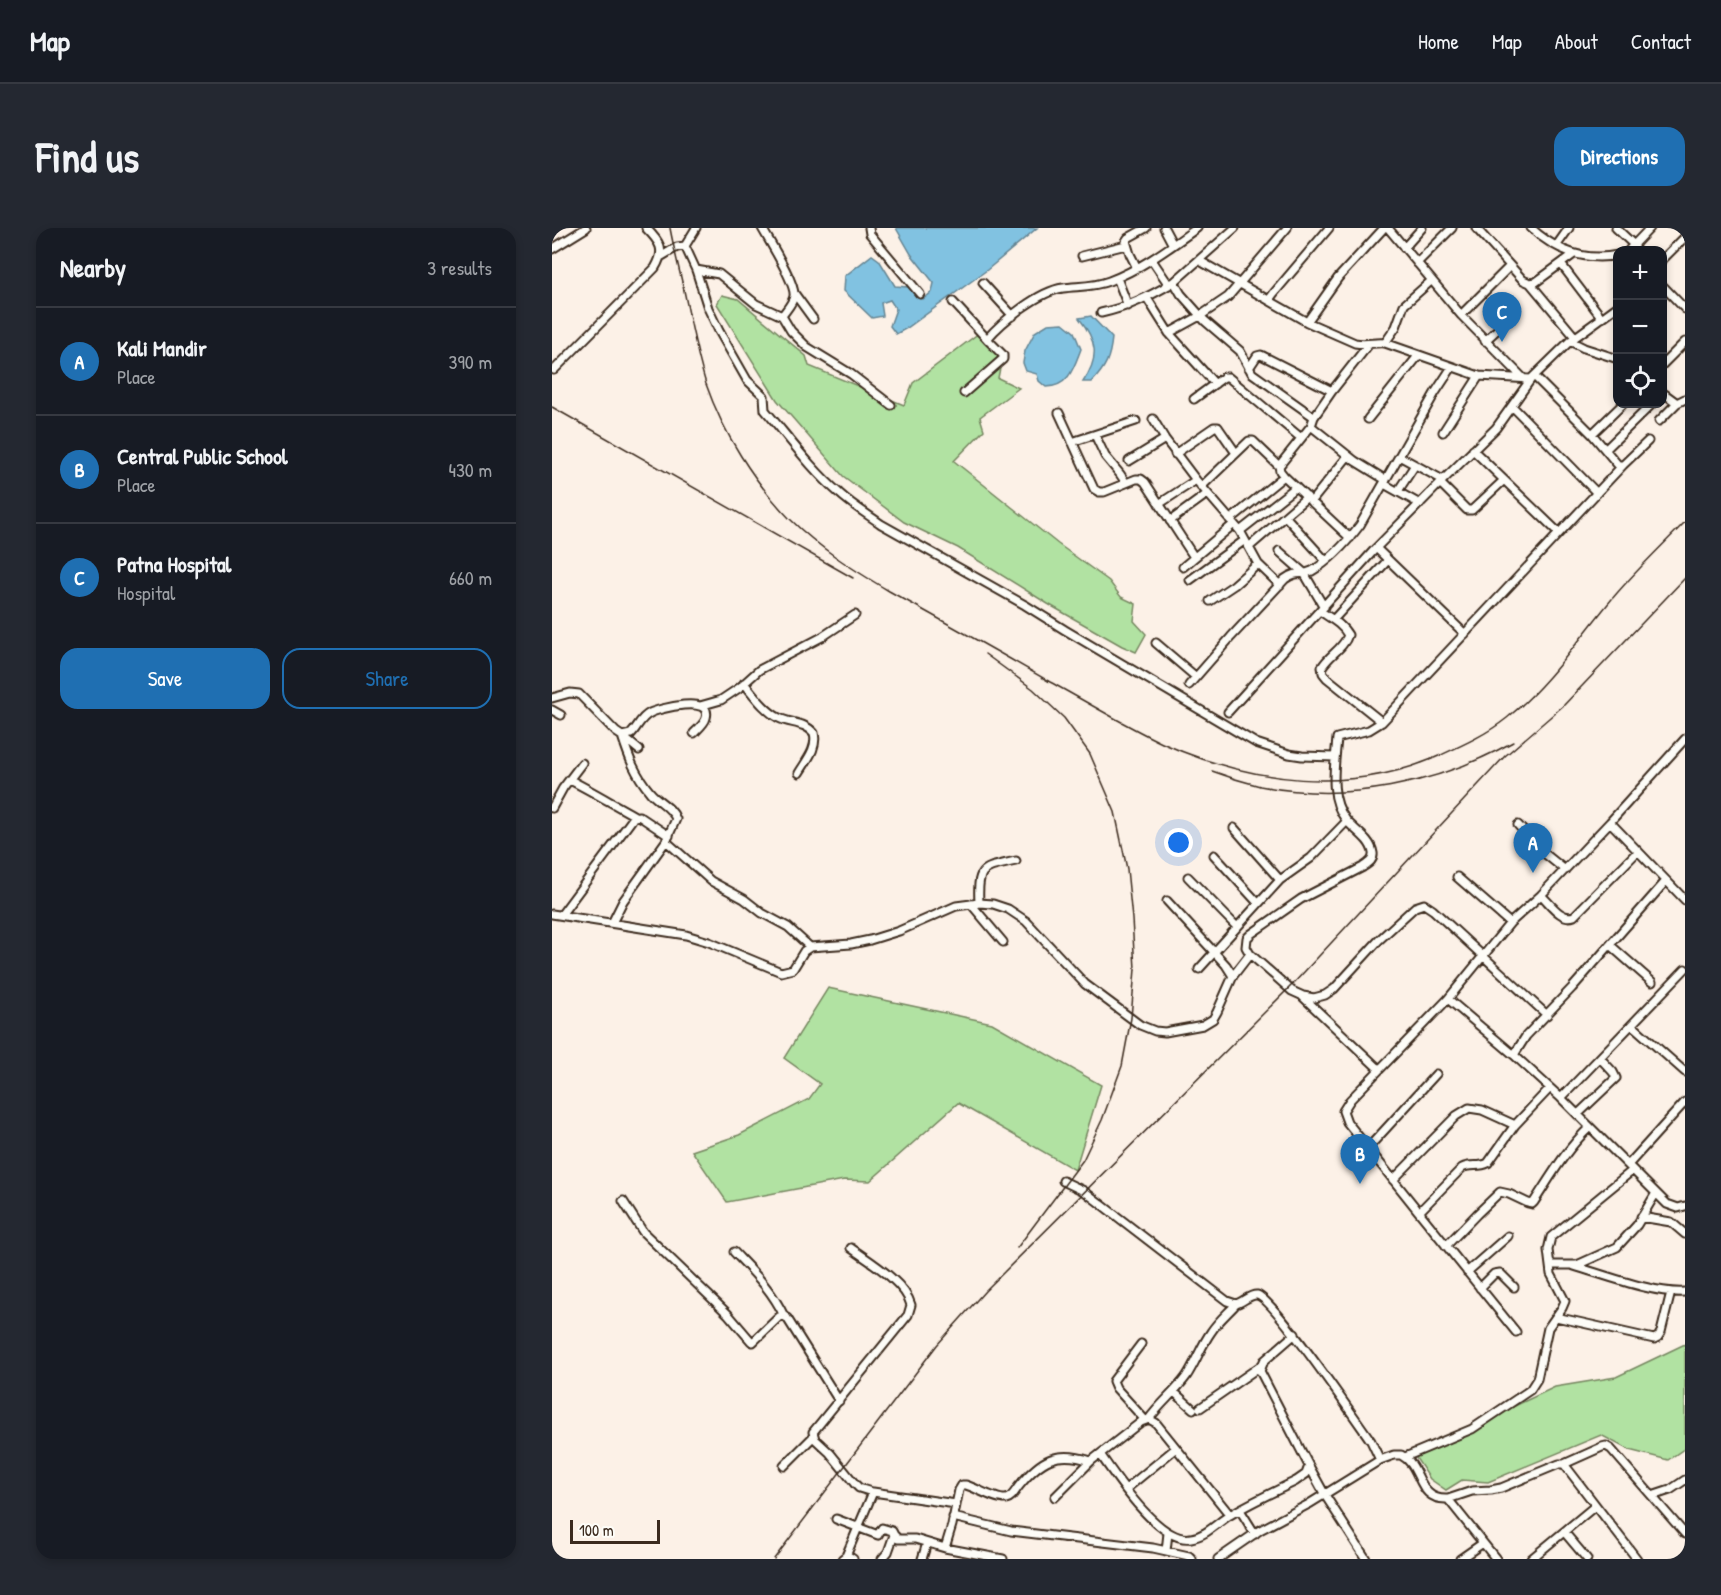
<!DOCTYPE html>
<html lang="en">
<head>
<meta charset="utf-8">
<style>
  body { margin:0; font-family:"Patrick Hand",sans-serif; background:#242831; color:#f1f3f6 }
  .controls { position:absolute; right:18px; top:18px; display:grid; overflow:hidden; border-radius:12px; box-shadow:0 3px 9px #0003 }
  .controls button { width:54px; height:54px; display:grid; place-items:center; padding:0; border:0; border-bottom:2px solid #363941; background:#171b24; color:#f1f3f6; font:30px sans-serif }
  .scale { position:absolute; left:18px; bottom:15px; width:90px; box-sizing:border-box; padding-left:6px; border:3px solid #3b2a1e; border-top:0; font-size:16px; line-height:21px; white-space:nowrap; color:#3b2a1e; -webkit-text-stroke:4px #fdfcf7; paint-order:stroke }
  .you { position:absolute; left:627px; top:615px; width:21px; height:21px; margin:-15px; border:4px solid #fff; border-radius:50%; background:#1a73e8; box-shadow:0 0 0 9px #1a73e833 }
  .badge { display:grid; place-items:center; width:39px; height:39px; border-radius:50%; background:#1f6fb2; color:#fff; font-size:20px; font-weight:700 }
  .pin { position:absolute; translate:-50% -50px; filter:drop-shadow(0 2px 3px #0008) }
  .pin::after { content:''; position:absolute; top:32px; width:21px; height:18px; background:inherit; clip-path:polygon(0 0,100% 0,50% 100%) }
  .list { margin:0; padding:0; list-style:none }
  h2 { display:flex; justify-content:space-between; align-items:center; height:78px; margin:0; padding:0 24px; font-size:26px }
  h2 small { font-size:20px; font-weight:400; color:#9ea1a6 }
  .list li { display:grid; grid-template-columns:39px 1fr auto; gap:18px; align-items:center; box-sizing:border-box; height:108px; padding:0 24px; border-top:2px solid #363941 }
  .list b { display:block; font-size:22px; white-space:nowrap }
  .list p { margin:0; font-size:20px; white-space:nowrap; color:#9ea1a6 }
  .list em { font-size:20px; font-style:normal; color:#9ea1a6 }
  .actions { display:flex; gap:12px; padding:18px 24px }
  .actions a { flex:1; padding:14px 0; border:2px solid #1f6fb2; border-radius:18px; text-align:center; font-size:21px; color:#1f6fb2 }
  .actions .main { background:#1f6fb2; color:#fff }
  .icon { flex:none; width:33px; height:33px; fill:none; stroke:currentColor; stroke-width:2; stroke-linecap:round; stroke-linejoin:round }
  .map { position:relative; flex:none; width:1133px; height:1331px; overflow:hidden; border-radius:18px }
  header { display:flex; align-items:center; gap:36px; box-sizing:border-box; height:84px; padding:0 30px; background:#171b24; border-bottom:2px solid #363941 }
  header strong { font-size:28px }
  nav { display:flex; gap:33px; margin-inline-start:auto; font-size:21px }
  .intro { display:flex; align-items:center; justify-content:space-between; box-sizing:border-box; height:144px; padding:0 36px }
  h1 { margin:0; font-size:42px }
  .button { padding:15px 27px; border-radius:18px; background:#1f6fb2; color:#fff; font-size:21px; font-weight:700 }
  main { display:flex; gap:36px; padding:0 36px }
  aside { flex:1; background:#171b24; border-radius:18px; box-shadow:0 3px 9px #0003 }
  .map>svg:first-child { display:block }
  .green { fill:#b1e2a2; stroke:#768660; stroke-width:1.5 }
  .water { fill:#81c2e1; stroke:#658593; stroke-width:1.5 }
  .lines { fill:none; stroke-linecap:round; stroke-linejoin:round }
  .minor-casing { stroke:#3b2a1e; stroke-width:11 }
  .minor { stroke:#fdfcf7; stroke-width:7 }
  .rail { stroke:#3b2a1e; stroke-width:1.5 }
</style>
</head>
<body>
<header>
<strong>Map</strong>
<nav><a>Home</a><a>Map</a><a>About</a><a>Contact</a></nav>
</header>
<div class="intro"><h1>Find us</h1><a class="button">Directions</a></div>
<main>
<aside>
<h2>Nearby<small>3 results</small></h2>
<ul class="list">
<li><span class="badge">A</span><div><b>Kali Mandir</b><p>Place</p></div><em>390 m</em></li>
<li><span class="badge">B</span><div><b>Central Public School</b><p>Place</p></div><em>430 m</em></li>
<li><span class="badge">C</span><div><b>Patna Hospital</b><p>Hospital</p></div><em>660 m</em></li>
</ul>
<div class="actions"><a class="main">Save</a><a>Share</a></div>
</aside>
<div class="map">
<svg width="1133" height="1331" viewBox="0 0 1133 1331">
  <rect width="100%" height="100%" fill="#fcf1e7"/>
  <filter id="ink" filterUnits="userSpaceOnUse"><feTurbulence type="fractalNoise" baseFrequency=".0167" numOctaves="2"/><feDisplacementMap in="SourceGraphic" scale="12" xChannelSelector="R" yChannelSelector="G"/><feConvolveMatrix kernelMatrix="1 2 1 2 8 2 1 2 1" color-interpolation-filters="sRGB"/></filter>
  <g filter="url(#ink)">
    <path class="green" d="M170,67L186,71L254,128L257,138L352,177L361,155L427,105L450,130L446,150L467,160L428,189L432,202L402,233L506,316L557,353L569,369L584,376L582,393L594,406L584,424L570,418L496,376L406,320L352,294L291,248L225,172L165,76Z
      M276,760L440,795L549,857L523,942L406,875L318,953L292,952L175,974L140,923L187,907L257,871L268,856L232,830Z
      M1133,1116V1220L1116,1232L1077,1222L1049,1207L936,1254L910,1252L894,1262L878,1251L864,1230L867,1223L1003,1159L1064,1149Z"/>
    <path class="water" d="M344,0H485L435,42L355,100L344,106L338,98L344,81L338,72L329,75L331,88L320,90L292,63L293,48L320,27L327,32L343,58L356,59L371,71L380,64L382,55L359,26Z
      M539,88L560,110C558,130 554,139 540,154H531C548,129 545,113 527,90Z
      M511,95L522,104L529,121C522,139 517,159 494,159L487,153L485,146L474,143L471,135L473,123L483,104L496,96Z"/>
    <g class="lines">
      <defs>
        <path id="minor" d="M317,0L318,6L368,66
          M612,0L621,17
          M683,0L622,54L629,66L653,93L688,123L700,145L762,189
          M777,0L722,65L719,69L718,73L755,94L803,115C814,117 823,114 833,115L927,148L979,151L1018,113L1066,78
          M836,0L909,87L972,151
          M924,0L971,52L978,55L984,54L1022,26
          M979,0C1003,22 1033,34 1066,27
          M1064,0L1083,18
          M1005,17L1017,0
          M133,18L144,42L156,80L167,103L195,152L212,168L213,182C237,210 259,241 287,265C300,277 315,286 329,296L473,377L513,402L704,515L737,526L750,528L783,529
          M852,20L870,0
          M0,21L34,0
          M1077,22L1098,0
          M110,28L125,19L133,18L144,0
          M530,28L574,17
          M600,32L617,57
          M1110,32L1133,9
          M648,33L718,73
          M865,35L900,0
          M1009,36L1050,90
          M585,40L578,26L574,13L576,10L594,0
          M144,42L167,46L204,76L230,88C234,82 241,75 242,68C244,55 217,13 210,0
          M565,50L576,78
          M431,55L461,88
          M978,55L1023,109
          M1110,57L1133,81
          M242,65L261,91
          M595,70L617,105L663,156
          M401,74L435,111
          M549,85C577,79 598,68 622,54
          M909,87L958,38
          M230,88L239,103L255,119L299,146L339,177
          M755,94L786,50L832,0
          M617,105L648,88L676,69L735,0
          M933,113L963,85
          M1018,113L1032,120L1066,131
          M833,115L844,99L852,77L879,53
          M1110,137L1133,114
          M697,140L705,128L709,127L780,163
          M2,142L103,40C114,22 108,14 94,0
          M982,148L1040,206L1066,237H1071L1096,213
          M1110,164L1125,175L1133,171
          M412,165L451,131V127L435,111C450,93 488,63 511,60C527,58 542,59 557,53C589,41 617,20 645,0
          M642,171L672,149H676L749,210
          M960,178L1045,265
          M507,185L542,261L547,264H552L584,251H589L593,254L642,329
          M601,191L613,211L644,252L688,303L706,336L728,357
          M816,191L866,128
          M1107,193L1125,175
          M759,198L803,233L834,252
          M891,204L927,148
          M1040,206L1071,176
          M543,207L553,228L568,246L574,255
          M520,214L584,193
          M1054,221L1100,176
          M921,222L1006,304
          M623,226L662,199H666L668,202L684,225
          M847,228L891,252
          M577,233L613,211
          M888,255L915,282H920L952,252
          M832,256L868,276
          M649,259L697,213H701L727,238
          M846,263L863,237
          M759,274L796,228
          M607,276L644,252
          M733,288L773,332
          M678,292L732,248
          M618,293L655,266
          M688,303L744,259
          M798,310L732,248L728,243L727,238L759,198L762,189L780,163L817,116
          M697,319L755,269
          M824,320L913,406
          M727,323L752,345L772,379
          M631,339L682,296
          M638,352L693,312
          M658,373L682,357L706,336
          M768,383C778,390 790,396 796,407C792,420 777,427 770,439L771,445L775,450L830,494
          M781,392L836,332
          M604,415L644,449
          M192,455C202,467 213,483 227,490C239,496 253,494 262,505C266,520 254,533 247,545
          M637,457L679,409L733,351C745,342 750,348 760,343C779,332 795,314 808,297L883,165L900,139
          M0,470L18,465L27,466L64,504L70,508L79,506C86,499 88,490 98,485C106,481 161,466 154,490C153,495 146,501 142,505
          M148,478L169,472L187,460L207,442L270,409L303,387
          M0,482L9,487
          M676,484L824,320L891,252L944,200L979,151
          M70,508L87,522
          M18,552C40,563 61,576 83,588
          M0,580L11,560L30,535
          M1058,594L1133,672
          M966,597L992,625L1013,642
          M682,600L728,652
          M114,613L159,653L192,671L210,685L236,699L258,719
          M662,627L706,675
          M636,649L685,699
          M905,649L958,695
          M989,667C998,675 1009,693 1022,688L1086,623
          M615,673L674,737L681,748
          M427,675C425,637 431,641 464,633
          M419,676L451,714
          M0,686L134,707L157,714L229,744L241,741L252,723L258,719L299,716L318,712L347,703L404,678L427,675L441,676L456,681L474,693L533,756L588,797L603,803L613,804L651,797L661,791L665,784L681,748L698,726L740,763L751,768L762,770L773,767L782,761L827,712L863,679L872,676L881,682L995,787
          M9,687L82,589L87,588L117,608
          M60,695L71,673L114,613L124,591C120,579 105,573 98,564C83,546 77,530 70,508
          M1058,717L1100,754
          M698,726L694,719L695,710L699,706L749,671L811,639C817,635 822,632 821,625C819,611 802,602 794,592C776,569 783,537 785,510L817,502L830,494L1071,237
          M647,741L728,652L759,630L795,593
          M1133,741L1009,870L1115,976L1126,980L1133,978
          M751,769L827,841
          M1080,797L1133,844
          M962,827L974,808L1020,760L1114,653
          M1009,870L962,827L896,771L958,695L989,667L1058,594L1133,511
          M1026,886L1064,850L1061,844L1048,830
          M816,920L884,846
          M1076,937L1133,874
          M841,952L904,888L917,880L930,882L963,897
          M511,953L532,963L675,1073L684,1076C691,1074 698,1066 705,1067C721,1070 805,1193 819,1213L828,1232
          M71,973L91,1004L176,1086L199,1113L201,1114L227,1089L232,1088L235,1090L287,1173
          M867,984L795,894L791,883L798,872L896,771
          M1089,989L1119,994L1133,1006
          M894,1018L925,986L948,964L957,966L976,975L980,976L982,974C999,948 1015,920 1038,899
          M299,1020C317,1033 353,1054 359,1077L356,1087L261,1204L263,1211L278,1225L303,1256L307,1260L320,1264
          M182,1024C201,1044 220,1062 232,1088
          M998,1037H1025L1065,1019L1085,997L1104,965
          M1022,1038C1053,1047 1102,1066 1133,1064
          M915,1044L956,1008
          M928,1060L942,1046L948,1045L962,1059
          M1004,1089L1102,1111L1106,1109L1109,1104L1119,1064
          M964,1104L867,984L910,940C919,935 927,940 936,935L963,897L998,860
          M589,1116L561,1153L564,1160L593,1192
          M622,1164L641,1181
          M648,1180L710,1137
          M597,1191C608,1176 623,1164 634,1149C644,1134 649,1118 659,1104C666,1093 676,1085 684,1076
          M548,1226C564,1249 608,1316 639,1310C654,1308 666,1294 678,1287C699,1274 722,1264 744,1253L754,1246L757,1238L708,1143L712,1133L743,1106
          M853,1229L920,1201L978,1162L985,1151L996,1100L1010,1080L1013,1073L999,1046L996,1022L999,1009L1081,942
          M1012,1236L1050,1219L1054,1218L1059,1221L1133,1306
          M232,1238L261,1209
          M757,1238L773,1267L814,1331
          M574,1261L624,1220
          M1100,1268L1118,1262L1133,1252
          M503,1269L539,1233L589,1194L597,1191L604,1195L678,1287
          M896,1271L920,1263L939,1262L949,1260L1007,1236H1012L1085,1331
          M688,1282L703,1306
          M401,1289L459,1303L601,1320L637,1328L640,1331
          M284,1291L326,1307L330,1300L340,1303L342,1307L336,1324L330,1331
          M1013,1305L1035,1331
          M342,1307L346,1311H363L393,1320L451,1331
          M393,1320L400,1297L407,1262L410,1257H414C424,1260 444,1272 454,1271C460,1270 463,1263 467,1258C489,1231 505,1222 539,1233
          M614,1323L616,1305
          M294,1328L321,1264L404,1276
          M290,1331L295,1327L301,1331
          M370,1331L375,1315
          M666,1331L708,1302L757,1276L828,1232L842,1227H849C871,1238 864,1273 896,1271L944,1331
          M908,1331L931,1315
          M979,1331L1043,1278"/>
      </defs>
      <use href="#minor" class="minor-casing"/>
      <use href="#minor" class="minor"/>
      <path class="rail" d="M118,0C122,22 128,44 133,67C139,96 145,127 154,156C171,205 202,254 238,291C267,320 302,342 337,363C391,393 445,423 498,454C535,474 572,497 610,515C699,555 799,568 889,527C913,516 935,506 955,490C995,458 1023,416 1055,377C1079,347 1107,321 1133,294
        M0,179L301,350
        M433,426L481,461L512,490L538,526L563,584L575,641L580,691L583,741L579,790L570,838L550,892L531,932L465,1020
        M660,543C676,549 692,554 708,558C795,575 884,557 961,514
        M222,1331L385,1117L433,1063L740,757L953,528L1012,477L1133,350"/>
    </g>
  </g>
</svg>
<div class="controls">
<button>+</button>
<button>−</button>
<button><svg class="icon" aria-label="locate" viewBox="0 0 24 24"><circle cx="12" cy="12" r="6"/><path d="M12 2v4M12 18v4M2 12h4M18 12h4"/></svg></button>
</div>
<div class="scale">100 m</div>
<div class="you"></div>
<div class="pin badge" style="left:981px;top:645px">A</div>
<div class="pin badge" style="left:808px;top:956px">B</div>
<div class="pin badge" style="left:950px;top:114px">C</div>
</div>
</main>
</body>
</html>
